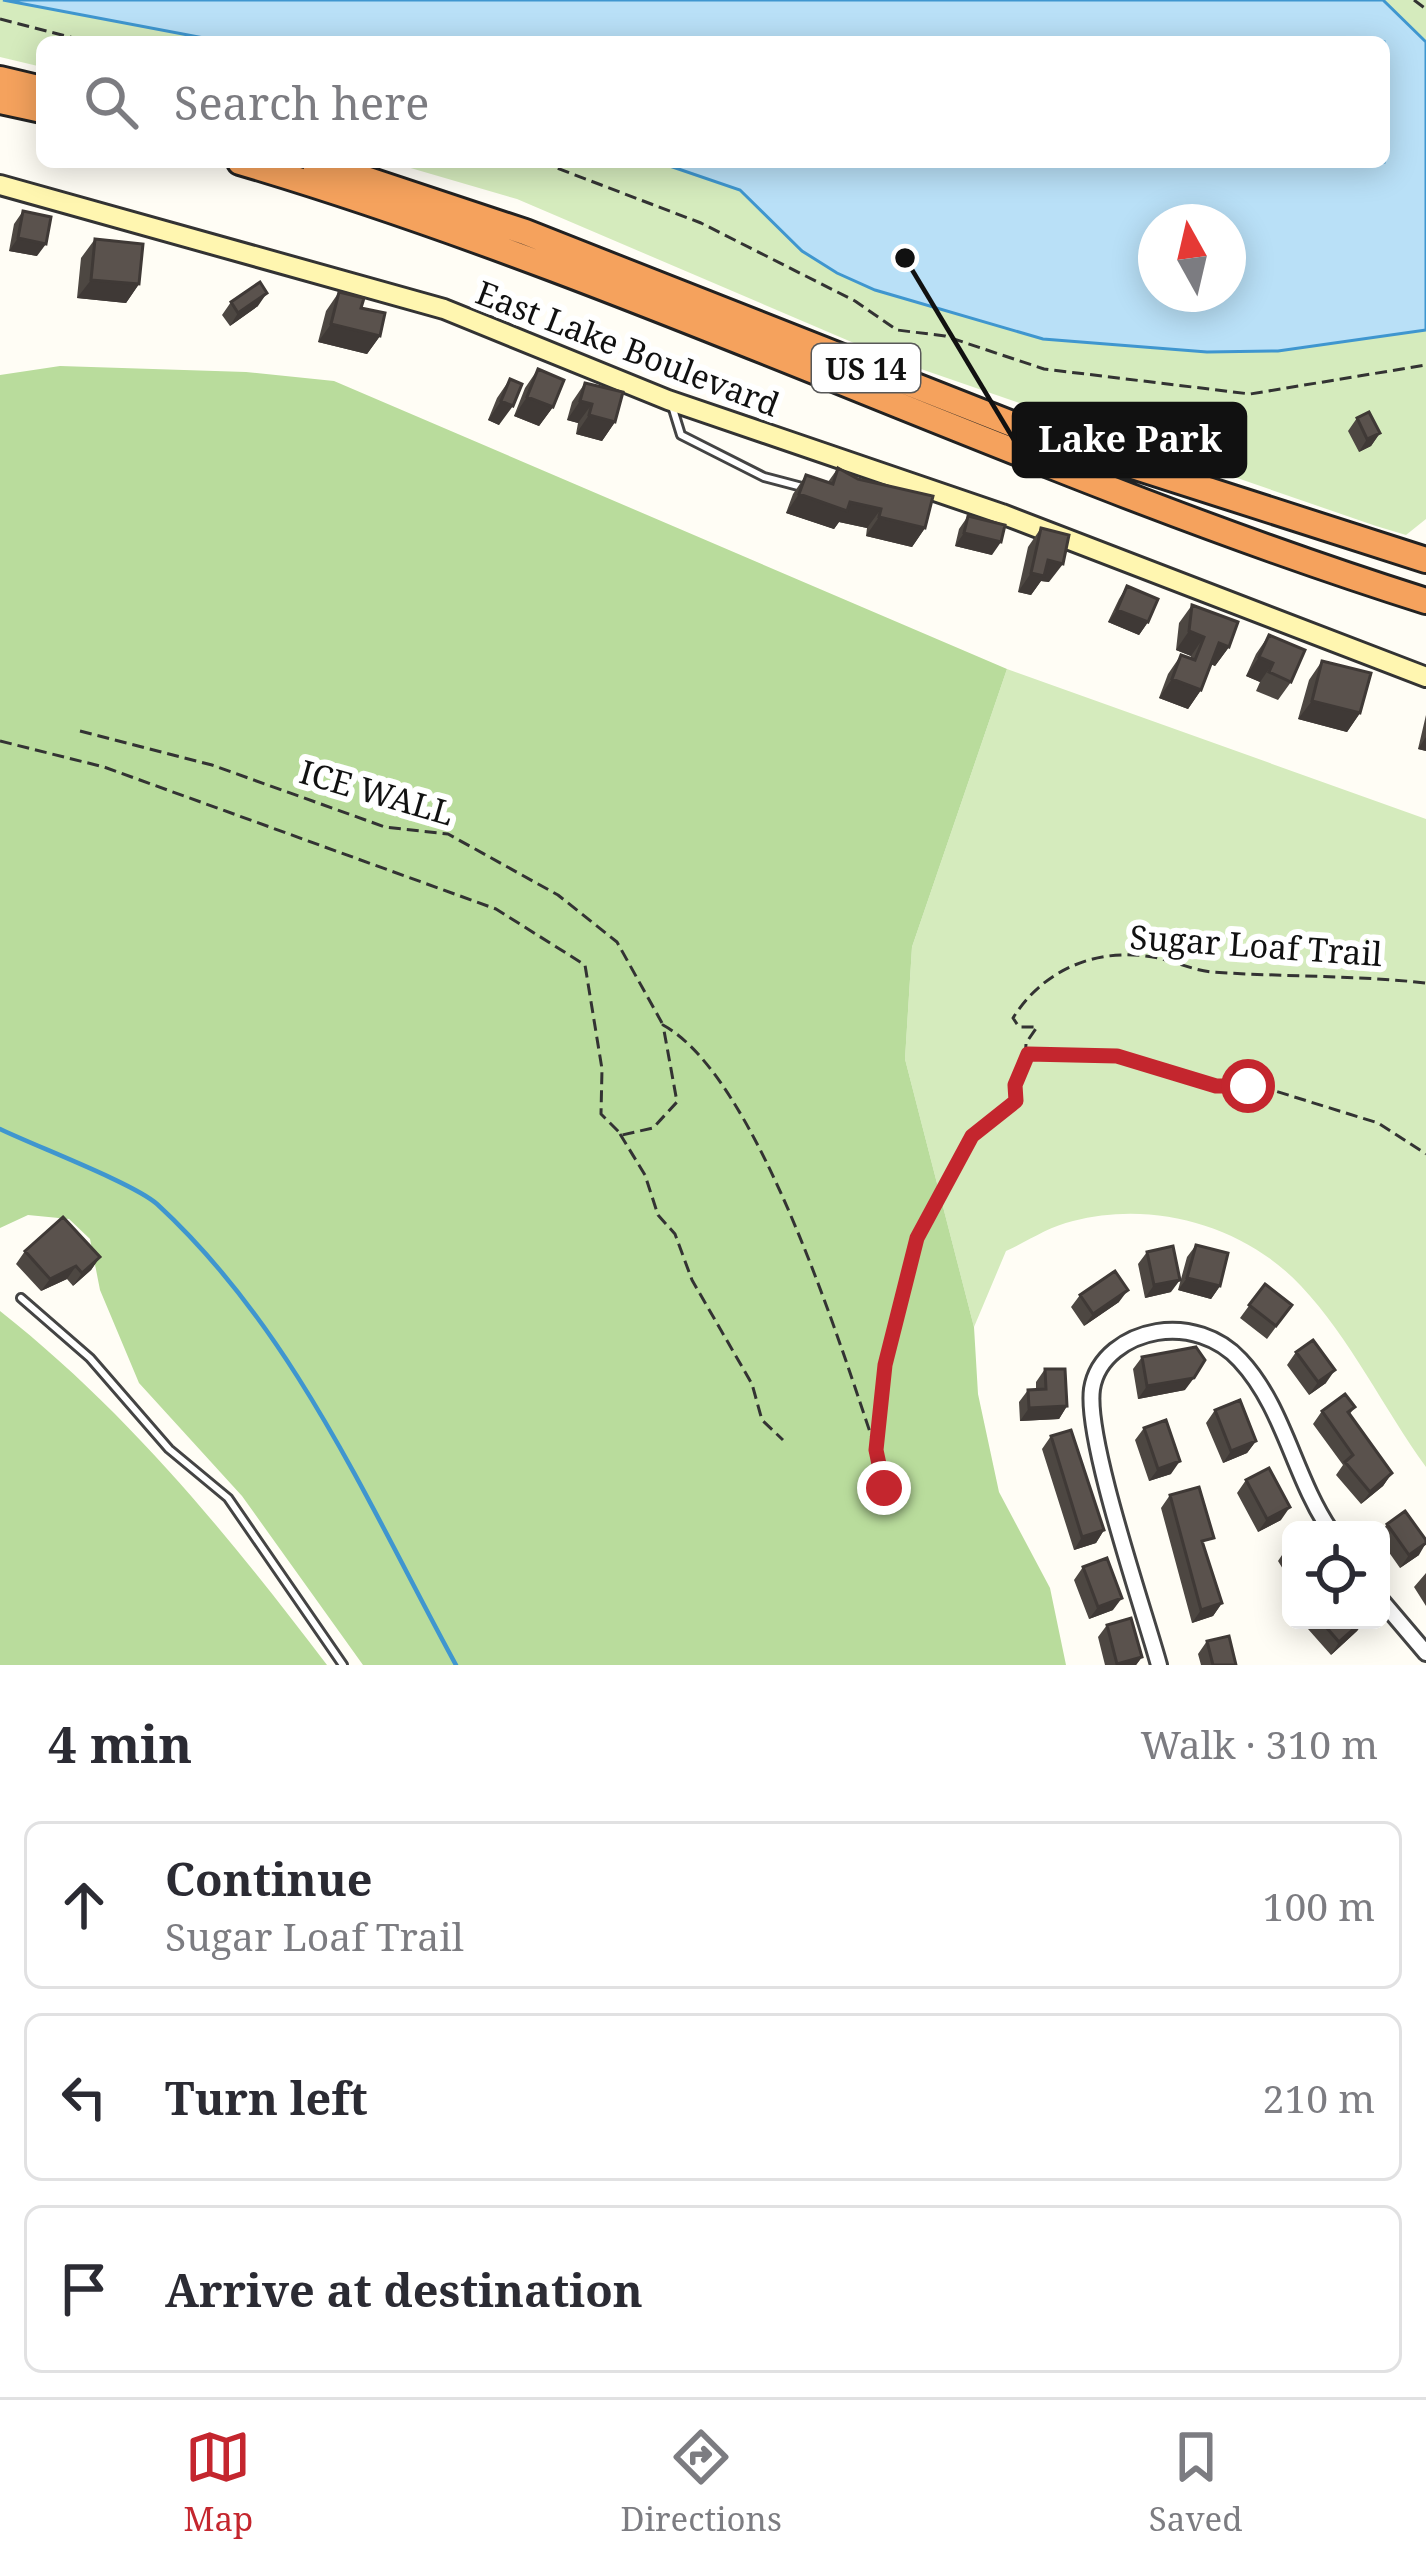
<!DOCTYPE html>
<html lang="en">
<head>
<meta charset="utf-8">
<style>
  body { margin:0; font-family:"Noto Serif",serif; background:#f2f2f3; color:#2b2b33 }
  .controls { position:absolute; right:36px; bottom:36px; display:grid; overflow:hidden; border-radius:18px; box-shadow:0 6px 30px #0003 }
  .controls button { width:108px; height:108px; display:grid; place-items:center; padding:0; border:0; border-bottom:3px solid #e1e1e2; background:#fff; color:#2b2b33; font:60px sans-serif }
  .compass { position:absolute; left:1138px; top:204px; width:108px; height:108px; border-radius:50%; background:#fff; box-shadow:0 6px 30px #0003; rotate:352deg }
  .stop { position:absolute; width:36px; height:36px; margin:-27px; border:9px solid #c4262e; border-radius:50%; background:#fff }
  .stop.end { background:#c4262e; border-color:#fff; box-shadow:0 3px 12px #0008 }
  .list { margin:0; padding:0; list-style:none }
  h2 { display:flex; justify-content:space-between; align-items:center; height:156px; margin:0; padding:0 48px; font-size:51px }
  h2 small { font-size:39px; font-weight:400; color:#7c7c81 }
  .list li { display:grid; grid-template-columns:78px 1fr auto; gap:36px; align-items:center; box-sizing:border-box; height:168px; margin:0 24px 24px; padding:0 24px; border:3px solid #e1e1e2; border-radius:18px }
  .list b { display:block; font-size:45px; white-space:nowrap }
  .list p { margin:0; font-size:39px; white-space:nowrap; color:#7c7c81 }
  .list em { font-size:39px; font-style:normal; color:#7c7c81 }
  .icon { flex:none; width:66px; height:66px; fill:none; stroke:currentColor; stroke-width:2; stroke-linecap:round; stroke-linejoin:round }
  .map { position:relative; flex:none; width:1426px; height:1665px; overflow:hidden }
  .search { position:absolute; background:#fff; box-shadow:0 6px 30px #0003; left:36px; right:36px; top:36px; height:132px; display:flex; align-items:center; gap:30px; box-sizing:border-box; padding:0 42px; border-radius:18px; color:#7c7c81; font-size:45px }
  .sheet { height:732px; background:#fff }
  nav { display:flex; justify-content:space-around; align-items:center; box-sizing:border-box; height:168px; border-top:3px solid #e1e1e2; background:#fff; font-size:33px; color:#7c7c81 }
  nav a { display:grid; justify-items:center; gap:6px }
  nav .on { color:#c4262e }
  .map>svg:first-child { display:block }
  .green { fill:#d5ebbd; fill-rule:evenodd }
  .forest { fill:#b9dc9c }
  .water { fill:#b9e0f7; stroke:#3f96cf; stroke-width:3; fill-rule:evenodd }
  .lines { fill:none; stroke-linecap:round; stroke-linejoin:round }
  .stream { stroke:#3f96cf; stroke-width:4.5 }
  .lane-casing { stroke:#444; stroke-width:12 }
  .street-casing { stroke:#444; stroke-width:20 }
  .secondary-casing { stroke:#333; stroke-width:24 }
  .highway-casing { stroke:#222; stroke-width:30 }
  .path { stroke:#333; stroke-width:3; stroke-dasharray:12 6; stroke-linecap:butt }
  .lane { stroke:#fff; stroke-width:6 }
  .street { stroke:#fff; stroke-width:14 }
  .secondary { stroke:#fff6b0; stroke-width:18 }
  .highway { stroke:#f5a25d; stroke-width:24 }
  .wall { fill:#4d4742 }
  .shaded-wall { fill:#3f3936 }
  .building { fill:#5a524d; stroke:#3f3936; stroke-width:3 }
  .route { stroke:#c4262e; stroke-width:15 }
  .labels { text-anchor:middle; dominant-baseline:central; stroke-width:12; stroke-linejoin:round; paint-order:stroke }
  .shield { fill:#fff; stroke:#585858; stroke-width:3 }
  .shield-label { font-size:30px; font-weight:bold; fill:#111 }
  .street-label { font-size:33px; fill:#111; stroke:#fff }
  .leader { fill:none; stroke:#111; stroke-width:4.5 }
  .callout-dot { fill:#111; stroke:#fff; stroke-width:4.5 }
  .callout { fill:#111; stroke:#111; stroke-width:4.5 }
  .callout-label { font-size:36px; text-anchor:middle; font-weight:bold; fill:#fff }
</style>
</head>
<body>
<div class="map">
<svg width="1426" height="1665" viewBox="0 0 1426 1665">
  <rect width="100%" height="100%" fill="#fffdf5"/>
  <path class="green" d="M0,0H1426V519L1406,535L1376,526L889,358L517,199L390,162H1384V42H42V67L0,57ZM1156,222H1228V294H1156Z
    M1007,669L1426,819V1467C1384,1409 1350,1338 1301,1286C1244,1225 1153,1200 1073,1221C1050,1226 1028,1241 1006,1251L974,1327L905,1059L912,947Z"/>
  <path class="forest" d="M60,366L246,372L334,381L1007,669L912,947L905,1059L974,1327L978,1394L999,1492L1050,1588L1066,1665H363L242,1496L139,1383L100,1290L90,1239L69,1219L28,1215L0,1228V375Z
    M0,1311C129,1413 228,1535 327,1665H0Z"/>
  <path class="water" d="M3,0H1383L1426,42V330L1278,351L1207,352L1043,339L875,290L837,273L802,251L740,190L658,162H1384V42H225ZM1156,222H1228V294H1156Z"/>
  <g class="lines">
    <path class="stream" d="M0,1129C35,1146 133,1183 157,1204C294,1330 369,1506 456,1665"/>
    <defs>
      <path id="lane" d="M673,409L681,435L764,477L802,487
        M21,1298L90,1358L169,1449L228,1498L343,1665"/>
      <path id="street" d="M1381,1600L1426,1653
        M1159,1665C1143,1607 1085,1439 1092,1389C1097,1357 1127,1337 1157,1332C1187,1327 1219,1337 1240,1360C1284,1407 1294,1477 1330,1530"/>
      <path id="secondary" d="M0,185L444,309L668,400L1002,514L1426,677"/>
      <path id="highway" d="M0,79L42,89
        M0,101L42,110
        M240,162C645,282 1023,474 1426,601
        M314,162L525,232L1055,441L1426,560"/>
    </defs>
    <use href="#lane" class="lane-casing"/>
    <use href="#street" class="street-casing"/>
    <use href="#secondary" class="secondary-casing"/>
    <use href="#highway" class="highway-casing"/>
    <path class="path" d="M1414,0L1426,9
      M0,19L89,42
      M541,162L701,223L855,301L897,330L945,336L1044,369L1250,394L1426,365
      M80,731L212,765L385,827L448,834L558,895L617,942L662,1023
      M0,741L104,767L496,909L585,965L602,1069L601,1114L622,1135L653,1128L677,1102L663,1025C758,1077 841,1347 876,1450L885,1365L917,1238L972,1136L1017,1101C1018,1081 1026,1060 1026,1043L1037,1027H1019L1013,1018C1044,968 1100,946 1158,958C1176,962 1193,970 1212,972C1283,977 1354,975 1426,983
      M1030,1055L1117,1056L1217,1086L1272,1090L1378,1123L1426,1154
      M620,1134L645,1175L658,1215L675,1234L692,1280L752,1384L762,1420L783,1440
      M876,1452L884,1488"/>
    <use href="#lane" class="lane"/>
    <use href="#street" class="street"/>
    <use href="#secondary" class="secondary"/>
    <use href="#highway" class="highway"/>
  </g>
  <path class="wall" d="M23,211L37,256L9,251L14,224Z
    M95,239L139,284L126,303L77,298L81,258Z
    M339,292L361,308L380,336L367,354L318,342L326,311Z
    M231,302L258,306L230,326L222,315Z
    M538,369L553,407L539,426L514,416L525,388Z
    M510,379L499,425L488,420L497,398Z
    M585,383L615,422L602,441L576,434L578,423L567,420L572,402Z
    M1357,418L1380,433L1371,446L1359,452L1348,431Z
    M838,468L925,528L912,547L866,536L867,528L839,522L834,529L786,513L793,494L806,475L828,482Z
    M968,516L992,555L955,546L959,529Z
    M1041,528L1049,582L1041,581L1031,595L1018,592L1028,547Z
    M1127,586L1148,622L1139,635L1108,622L1119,599Z
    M1192,605L1229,647L1215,666L1211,664L1201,690L1188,709L1159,698L1168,674L1181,655L1190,658L1191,656L1176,650L1179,623Z
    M1269,635L1291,682L1278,700L1256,691L1260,682L1246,676L1256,654Z
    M1322,661L1360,713L1347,732L1298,719L1309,680Z
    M1426,715V751L1418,749Z
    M1196,1245L1220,1286L1211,1299L1178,1290L1187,1257Z
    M25,1251L100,1257L91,1270L73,1286L67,1279L41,1291L16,1264Z
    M1147,1252L1171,1292L1145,1298L1138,1264Z
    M1265,1284L1292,1305L1267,1339L1240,1318Z
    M1080,1295L1119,1302L1084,1326L1071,1307Z
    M1296,1352L1326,1383L1309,1395L1287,1365Z
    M1142,1357L1185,1390L1138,1399L1133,1369Z
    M1045,1369L1067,1406L1059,1419L1020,1421L1019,1402L1028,1390L1036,1389V1382Z
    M1355,1407L1349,1415L1392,1473L1383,1486L1361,1504L1336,1475L1343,1465L1313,1424L1322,1411Z
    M1215,1410L1256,1441L1247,1453L1223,1463L1206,1423Z
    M1144,1428L1171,1474L1149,1481L1135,1440Z
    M1051,1436L1104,1530L1096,1543L1074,1550L1042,1449Z
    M1246,1480L1281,1520L1258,1532L1237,1493Z
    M1170,1495L1222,1603L1213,1616L1192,1623L1161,1508Z
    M1387,1524L1419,1555L1400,1568L1381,1541V1532Z
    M1291,1546V1582L1278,1561L1286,1549Z
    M1083,1567L1113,1610L1089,1619L1074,1580Z
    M1426,1573V1606L1414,1587Z
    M1315,1620H1365L1357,1631L1331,1655L1308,1629Z
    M1107,1625L1142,1657L1136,1665H1105L1098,1637Z
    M1207,1641L1236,1665H1201L1198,1654Z"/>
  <path class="shaded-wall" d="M18,238L46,244L37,256L9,251Z
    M91,280L139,284L126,303L77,298Z
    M267,293L258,306L230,326L238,313Z
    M331,324L380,336L367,354L318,342Z
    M527,397L553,407L539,426L514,416Z
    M501,401L513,406L499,425L488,420Z
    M580,401L592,404L578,423L567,420Z
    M589,415L615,422L602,441L576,434Z
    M1380,433L1371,446L1359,452L1367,439Z
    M799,494L850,502L881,509L867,528L839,522L834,529L786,513Z
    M879,517L925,528L912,547L866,536Z
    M964,533L1001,542L992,555L955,546Z
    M1048,560L1063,564L1049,582L1041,581L1031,595L1018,592L1031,573Z
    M1117,610L1148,622L1139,635L1108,622Z
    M1189,631L1204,637L1191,656L1176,650Z
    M1219,643L1229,647L1215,666L1206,662Z
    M1259,657L1273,663L1260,682L1246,676Z
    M1172,679L1201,690L1188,709L1159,698Z
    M1312,701L1360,713L1347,732L1298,719Z
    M1426,737V751L1418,749Z
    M100,1257L91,1270L73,1286L82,1273Z
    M76,1266L67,1279L41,1291L50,1279Z
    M1187,1278L1220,1286L1211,1299L1178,1290Z
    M1180,1280L1171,1292L1145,1298L1154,1285Z
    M1128,1290L1119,1302L1084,1326L1093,1314Z
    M1335,1370L1326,1383L1309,1395L1318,1382Z
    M1194,1378L1185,1390L1138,1399L1147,1386Z
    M1067,1406L1059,1419L1020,1421L1029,1408Z
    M1256,1441L1247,1453L1223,1463L1231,1451Z
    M1180,1461L1171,1474L1149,1481L1158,1469Z
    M1392,1473L1383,1486L1361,1504L1370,1492Z
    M1290,1507L1281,1520L1258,1532L1267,1519Z
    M1104,1530L1096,1543L1074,1550L1082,1537Z
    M1426,1543L1419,1555L1400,1568L1409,1555Z
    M1122,1598L1113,1610L1089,1619L1098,1607Z
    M1222,1603L1213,1616L1192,1623L1201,1610Z
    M1365,1620L1357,1631L1331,1655L1339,1642Z
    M1142,1657L1136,1665H1116L1117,1664Z"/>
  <path class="building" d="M23,211L51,217L46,244L18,238Z
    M95,239L143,244L139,284L91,280Z
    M260,282L267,293L238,313L231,302Z
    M339,292L364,298L361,308L385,313L380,336L331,324Z
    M538,369L564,380L553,407L527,397Z
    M510,379L522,384L513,406L501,401Z
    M585,383L623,392L615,422L589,415L592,404L580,401Z
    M1369,412L1380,433L1367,439L1357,418Z
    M838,468L858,479L933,496L925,528L879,517L881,509L850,502L847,511L799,494L806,475L833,484Z
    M968,516L1005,525L1001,542L964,533Z
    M1041,528L1069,535L1063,564L1048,560L1044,576L1031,573Z
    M1127,586L1158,599L1148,622L1117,610Z
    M1192,605L1238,622L1229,647L1219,643L1201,690L1172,679L1181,655L1195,660L1204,637L1189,631Z
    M1269,635L1305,650L1291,682L1269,672L1273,663L1259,657Z
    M1322,661L1371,673L1360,713L1312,701Z
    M63,1217L100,1257L82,1273L76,1266L50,1279L25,1251Z
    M1196,1245L1228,1253L1220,1286L1187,1278Z
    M1173,1246L1180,1280L1154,1285L1147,1252Z
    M1115,1271L1128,1290L1093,1314L1080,1295Z
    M1265,1284L1292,1305L1276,1326L1249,1305Z
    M1313,1340L1335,1370L1318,1382L1296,1352Z
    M1196,1347L1205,1360L1194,1378L1147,1386L1142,1357Z
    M1045,1369H1065L1067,1406L1029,1408L1028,1390L1046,1389Z
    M1345,1394L1355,1407L1348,1412L1392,1473L1370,1492L1345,1462L1353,1455L1322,1411Z
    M1240,1400L1256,1441L1231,1451L1215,1410Z
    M1166,1420L1180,1461L1158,1469L1144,1428Z
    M1071,1430L1104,1530L1082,1537L1051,1436Z
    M1269,1468L1290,1507L1267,1519L1246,1480Z
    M1199,1487L1214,1538L1202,1541L1222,1603L1201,1610L1170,1495Z
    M1405,1511L1426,1540V1543L1409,1555L1387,1524Z
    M1107,1558L1122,1598L1098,1607L1083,1567Z
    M1131,1618L1142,1657L1117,1664L1107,1625Z
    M1320,1620H1364L1339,1642Z
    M1229,1636L1236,1665H1213L1207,1641Z"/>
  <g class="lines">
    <path class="route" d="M884,1488L876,1450L885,1365L917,1238L972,1136L1016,1101L1015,1085L1028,1054L1117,1056L1216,1086H1248"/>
  </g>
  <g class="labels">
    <rect class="shield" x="812" y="344" width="108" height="48" rx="9"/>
    <g class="shield-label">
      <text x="866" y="368">US 14</text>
    </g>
    <g class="street-label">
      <text transform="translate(628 348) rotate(21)">East Lake Boulevard</text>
      <text transform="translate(377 792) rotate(16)">ICE WALL</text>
      <text transform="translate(1256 945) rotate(4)">Sugar Loaf Trail</text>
    </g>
  </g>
  <path class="leader" d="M905 258L1014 440"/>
  <circle class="callout-dot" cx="905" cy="258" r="12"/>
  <rect class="callout" x="1014" y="404" width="231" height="72" rx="12"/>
  <g class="callout-label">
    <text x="1130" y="452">Lake Park</text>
  </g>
</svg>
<div class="controls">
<button><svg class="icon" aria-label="locate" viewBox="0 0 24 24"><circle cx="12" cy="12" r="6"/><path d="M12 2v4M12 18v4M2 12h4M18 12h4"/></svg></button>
</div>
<svg class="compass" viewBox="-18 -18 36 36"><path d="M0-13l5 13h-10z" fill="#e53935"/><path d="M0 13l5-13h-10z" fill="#7c7c81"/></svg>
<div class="stop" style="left:1248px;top:1086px"></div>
<div class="stop end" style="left:884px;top:1488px"></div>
<div class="search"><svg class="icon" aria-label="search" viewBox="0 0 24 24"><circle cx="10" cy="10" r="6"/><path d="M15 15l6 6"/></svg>Search here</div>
</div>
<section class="sheet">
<h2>4 min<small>Walk · 310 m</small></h2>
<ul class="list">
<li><svg class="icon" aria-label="ahead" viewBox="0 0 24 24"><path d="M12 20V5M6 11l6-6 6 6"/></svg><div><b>Continue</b><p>Sugar Loaf Trail</p></div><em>100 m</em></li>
<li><svg class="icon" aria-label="left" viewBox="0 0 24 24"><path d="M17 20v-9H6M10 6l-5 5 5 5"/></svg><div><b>Turn left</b></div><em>210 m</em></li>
<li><svg class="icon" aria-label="arrive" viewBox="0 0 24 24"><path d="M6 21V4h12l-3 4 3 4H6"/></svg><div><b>Arrive at destination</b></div></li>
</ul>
</section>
<nav>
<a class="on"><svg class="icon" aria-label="map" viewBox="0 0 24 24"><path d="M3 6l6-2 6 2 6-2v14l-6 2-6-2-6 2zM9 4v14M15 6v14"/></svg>Map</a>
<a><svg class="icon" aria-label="directions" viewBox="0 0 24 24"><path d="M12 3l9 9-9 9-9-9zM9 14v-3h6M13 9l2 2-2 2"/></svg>Directions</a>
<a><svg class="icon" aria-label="saved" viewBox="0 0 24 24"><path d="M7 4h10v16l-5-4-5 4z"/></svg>Saved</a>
</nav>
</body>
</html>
